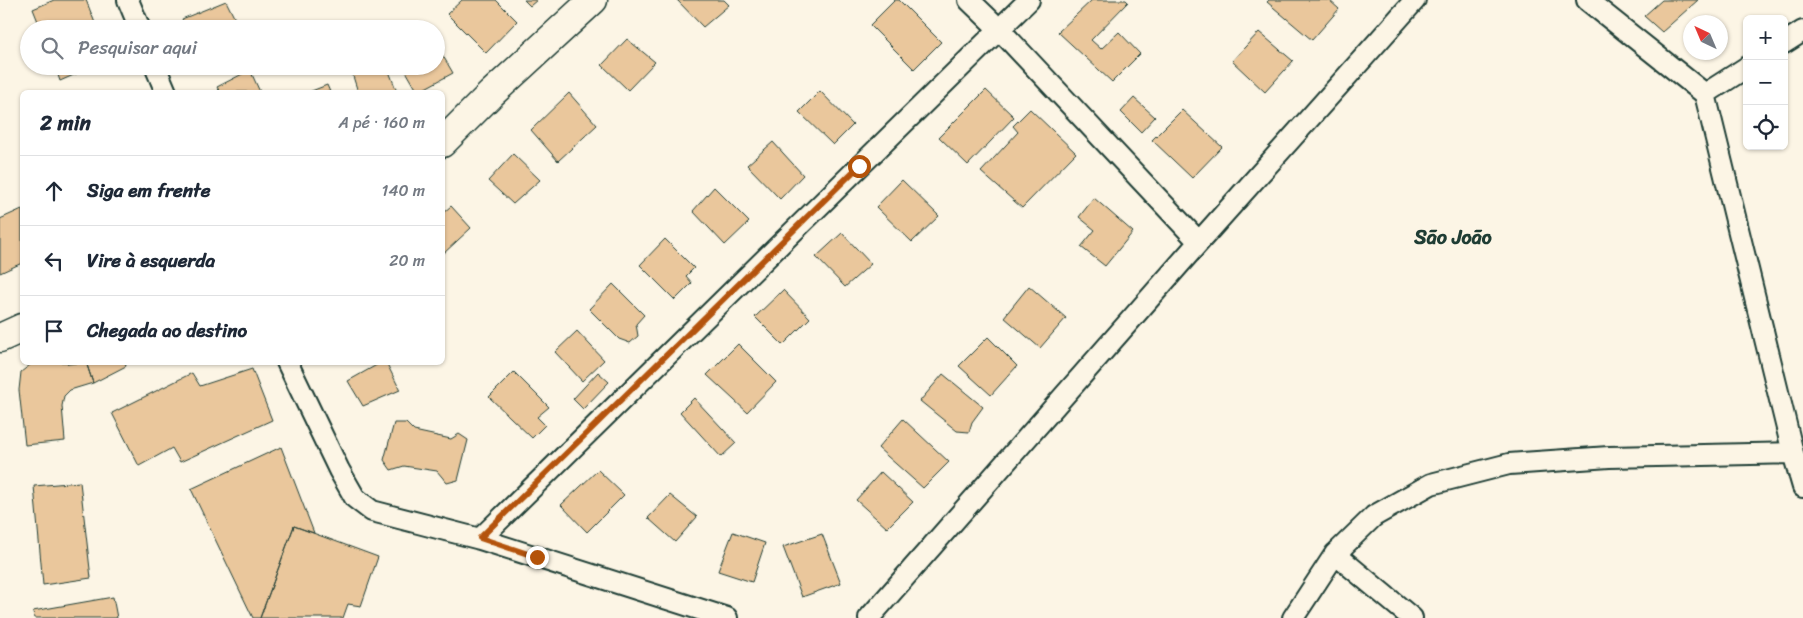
<!DOCTYPE html>
<html lang="pt">
<head>
<meta charset="utf-8">
<style>
  body { margin:0; font-family:Sriracha,sans-serif; background:#f6f6f7; color:#1f2937 }
  .controls { position:absolute; right:15px; top:15px; display:grid; overflow:hidden; border-radius:8px; box-shadow:0 1px 4px #0004 }
  .controls button { width:45px; height:45px; display:grid; place-items:center; padding:0; border:0; border-bottom:1px solid #e0e1e3; background:#fff; color:#1f2937; font:25px sans-serif }
  .compass { position:absolute; left:1683px; top:15px; width:45px; height:45px; border-radius:50%; background:#fff; box-shadow:0 1px 4px #0004; rotate:316deg }
  .stop { position:absolute; width:15px; height:15px; margin:-11px; border:4px solid #b45309; border-radius:50%; background:#fff }
  .stop.end { background:#b45309; border-color:#fff; box-shadow:0 1px 5px #0008 }
  .list { margin:0; padding:0; list-style:none }
  h2 { display:flex; justify-content:space-between; align-items:center; height:65px; margin:0; padding:0 20px; font-size:21px }
  h2 small { font-size:16px; font-weight:400; color:#747a83 }
  .list li { display:grid; grid-template-columns:32px 1fr auto; gap:15px; align-items:center; box-sizing:border-box; height:70px; padding:0 20px; border-top:1px solid #e0e1e3 }
  .list b { display:block; font-size:19px; white-space:nowrap }
  .list em { font-size:16px; font-style:normal; color:#747a83 }
  .icon { flex:none; width:28px; height:28px; fill:none; stroke:currentColor; stroke-width:2; stroke-linecap:round; stroke-linejoin:round }
  .map { position:relative; flex:none; width:1803px; height:618px; overflow:hidden }
  .search { position:absolute; background:#fff; box-shadow:0 1px 4px #0004; left:20px; top:20px; width:425px; height:55px; display:flex; align-items:center; gap:12px; box-sizing:border-box; padding:0 18px; border-radius:28px; color:#747a83; font-size:19px }
  .panel { position:absolute; background:#fff; box-shadow:0 1px 4px #0004; left:20px; top:90px; width:425px; height:275px; border-radius:8px }
  .map>svg:first-child { display:block }
  .building { fill:#eac79c; stroke:#1f3d34 }
  .lines { fill:none; stroke-linecap:round; stroke-linejoin:round }
  .street-casing { stroke:#1f3d34; stroke-width:24 }
  .secondary-casing { stroke:#1f3d34; stroke-width:31 }
  .street { stroke:#fcf5e5; stroke-width:20 }
  .secondary { stroke:#fcf5e5; stroke-width:28 }
  .route { stroke:#b45309; stroke-width:6 }
  .labels { text-anchor:middle; dominant-baseline:central; stroke-width:4.5; stroke-linejoin:round; paint-order:stroke }
  .district-label { font-size:20px; font-weight:bold; fill:#1f3d34; stroke:#fcf5e5 }
</style>
</head>
<body>
<div class="map">
<svg width="1803" height="618" viewBox="0 0 1803 618">
  <rect width="100%" height="100%" fill="#fcf5e5"/>
  <filter id="ink" filterUnits="userSpaceOnUse"><feTurbulence type="fractalNoise" baseFrequency=".02" numOctaves="2"/><feDisplacementMap in="SourceGraphic" scale="10" xChannelSelector="R" yChannelSelector="G"/><feConvolveMatrix kernelMatrix="1 2 1 2 8 2 1 2 1" color-interpolation-filters="sRGB"/></filter>
  <g filter="url(#ink)">
    <path class="building" d="M54,0H86L95,23L79,29H41L33,9Z
      M462,0H496L517,21L486,53L447,14Z
      M524,0H537L530,6Z
      M677,0H724L729,5L703,27Z
      M895,0H899L941,42L914,69L870,25Z
      M1092,0H1126L1128,2L1091,40L1101,49L1119,32L1140,54L1112,82L1058,32Z
      M1269,0H1329L1339,9L1312,40L1267,2Z
      M1662,0H1698L1662,32L1644,16Z
      M226,1L240,29H187L182,19Z
      M95,23L97,29H79Z
      M1259,32L1293,61L1265,92L1232,61Z
      M627,39L655,62L628,90L602,65Z
      M436,44L453,73L418,92L403,66H436Z
      M55,66H94L60,81Z
      M362,66H387L397,92H358L351,70Z
      M250,70L260,92H220L217,87Z
      M327,85L330,92H309Z
      M986,90L1014,117L968,165L939,137Z
      M820,91L853,125L833,145L799,112Z
      M569,93L597,125L558,161L531,130Z
      M1134,98L1155,117L1141,132L1121,112Z
      M1030,109L1076,153L1022,208L981,172L1018,132L1013,126Z
      M1182,110L1222,147L1192,178L1152,140Z
      M773,142L803,175L780,199L747,165Z
      M513,154L540,180L513,204L488,181Z
      M902,180L939,216L912,242L876,207Z
      M714,187L749,222L725,245L693,211Z
      M1094,198L1133,232L1105,266L1081,247L1095,230L1079,217Z
      M451,206L471,228L443,254L442,214Z
      M22,209V263L0,273V219Z
      M842,233L871,264L845,287L816,257Z
      M665,239L694,268L686,276L692,283L675,300L640,265Z
      M613,284L644,315L636,324L638,336L630,343L619,339L589,309Z
      M1029,286L1066,318L1040,348L1004,317Z
      M783,290L810,318L783,345L755,317Z
      M577,331L604,360L582,381L555,352Z
      M988,337L1017,366L991,395L959,366Z
      M738,344L776,382L747,412L707,375Z
      M67,362L68,364L86,362L93,383L70,390L64,396L62,406L65,441L25,445L19,390L21,372L34,362Z
      M86,362H125L126,366L93,383Z
      M382,362H386L400,390L363,406L348,381Z
      M252,369L272,420L180,462L172,448L139,466L112,413L192,373L200,386Z
      M514,372L549,407L537,417L545,425L532,438L489,397Z
      M598,372L609,382L583,409L573,399Z
      M943,374L983,407L972,422L969,432L957,431L920,401Z
      M694,398L736,443L721,457L680,412Z
      M903,419L949,462L923,488L878,448Z
      M394,423H406L414,431L451,439L459,434L468,440L458,480L447,483L437,471L404,466L391,470L384,460Z
      M281,447L314,533L294,526L260,618H253L191,489Z
      M598,470L624,495L587,532L561,505Z
      M881,472L913,502L887,528L856,500Z
      M80,482L91,578L43,585L34,486Z
      M670,495L697,517L675,542L648,518Z
      M294,526L378,557L361,606L348,604L343,618H260Z
      M733,532L765,543L752,582L718,571Z
      M822,534L841,583L802,597L783,547Z
      M113,597L117,618H34L33,611Z"/>
    <g class="lines">
      <defs>
        <path id="street" d="M128,0L140,29
          M969,0L999,29L1199,242
          M1587,0L1705,94L1793,453L1803,487
          M1784,43L1803,31
          M155,66L166,92
          M1705,94L1747,67
          M287,362L339,470L355,498L372,511L480,539L727,618
          M480,539L1029,0
          M1335,554L1412,618
          M869,618L1199,242L1415,0
          M1293,618L1335,554L1374,516L1431,484L1509,464L1609,457L1793,453"/>
        <path id="secondary" d="M442,143L491,94L593,0
          M0,338L22,328"/>
      </defs>
      <use href="#street" class="street-casing"/>
      <use href="#secondary" class="secondary-casing"/>
      <use href="#street" class="street"/>
      <use href="#secondary" class="secondary"/>
    </g>
  </g>
  <g class="lines" filter="url(#ink)">
    <path class="route" d="M537,557L480,538L859,166"/>
  </g>
  <g class="labels">
    <g class="district-label">
      <text x="1453" y="237">São João</text>
    </g>
  </g>
</svg>
<div class="controls">
<button>+</button>
<button>−</button>
<button><svg class="icon" aria-label="locate" viewBox="0 0 24 24"><circle cx="12" cy="12" r="6"/><path d="M12 2v4M12 18v4M2 12h4M18 12h4"/></svg></button>
</div>
<svg class="compass" viewBox="-18 -18 36 36"><path d="M0-13l5 13h-10z" fill="#e53935"/><path d="M0 13l5-13h-10z" fill="#747a83"/></svg>
<div class="stop" style="left:859px;top:166px"></div>
<div class="stop end" style="left:537px;top:557px"></div>
<div class="search"><svg class="icon" aria-label="search" viewBox="0 0 24 24"><circle cx="10" cy="10" r="6"/><path d="M15 15l6 6"/></svg>Pesquisar aqui</div>
<section class="panel">
<h2>2 min<small>A pé · 160 m</small></h2>
<ul class="list">
<li><svg class="icon" aria-label="ahead" viewBox="0 0 24 24"><path d="M12 20V5M6 11l6-6 6 6"/></svg><div><b>Siga em frente</b></div><em>140 m</em></li>
<li><svg class="icon" aria-label="left" viewBox="0 0 24 24"><path d="M17 20v-9H6M10 6l-5 5 5 5"/></svg><div><b>Vire à esquerda</b></div><em>20 m</em></li>
<li><svg class="icon" aria-label="arrive" viewBox="0 0 24 24"><path d="M6 21V4h12l-3 4 3 4H6"/></svg><div><b>Chegada ao destino</b></div></li>
</ul>
</section>
</div>
</body>
</html>
